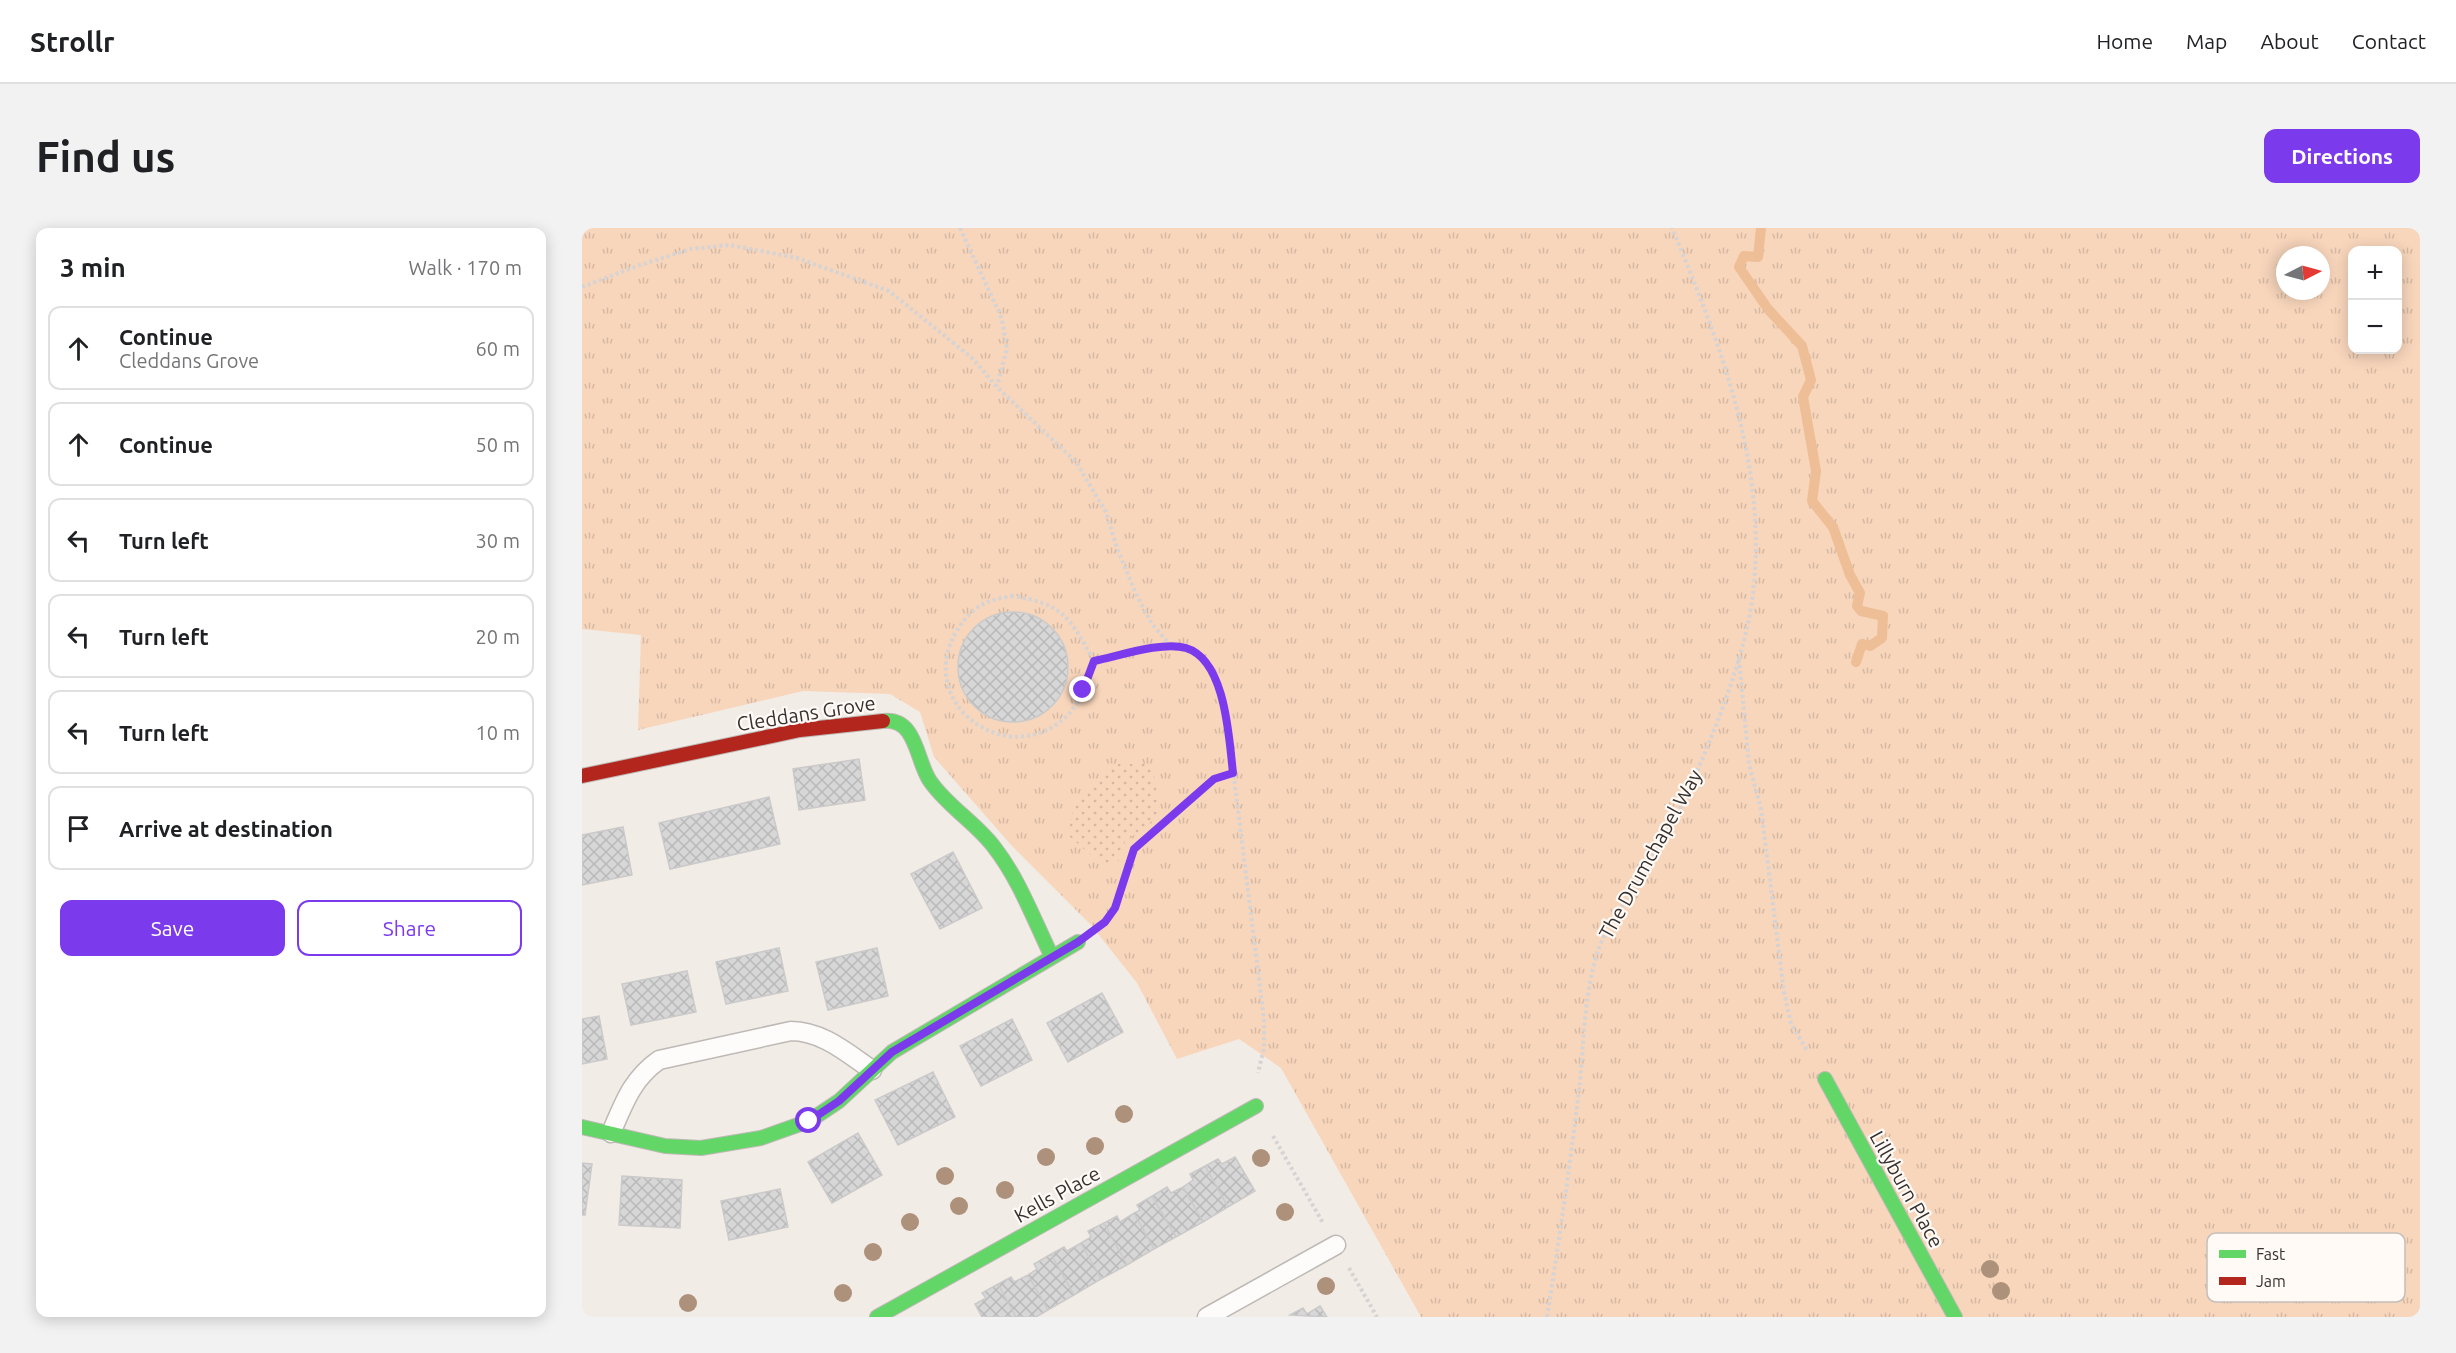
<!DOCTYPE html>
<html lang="en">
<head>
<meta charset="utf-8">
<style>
  body { margin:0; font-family:Ubuntu,sans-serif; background:#f2f2f2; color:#202124 }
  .controls { position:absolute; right:18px; top:18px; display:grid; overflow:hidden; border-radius:12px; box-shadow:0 3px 15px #0003 }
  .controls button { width:54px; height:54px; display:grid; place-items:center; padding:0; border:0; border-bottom:2px solid #e0e0e0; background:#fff; color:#202124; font:30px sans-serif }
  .compass { position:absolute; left:1694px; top:18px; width:54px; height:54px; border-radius:50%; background:#fff; box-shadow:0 3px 15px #0003; rotate:84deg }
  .stop { position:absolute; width:18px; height:18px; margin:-14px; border:4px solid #7c3aed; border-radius:50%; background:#fff }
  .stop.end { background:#7c3aed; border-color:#fff; box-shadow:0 2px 6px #0008 }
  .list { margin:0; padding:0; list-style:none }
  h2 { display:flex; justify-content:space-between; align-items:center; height:78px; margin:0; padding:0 24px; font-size:26px }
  h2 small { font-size:20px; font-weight:400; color:#757577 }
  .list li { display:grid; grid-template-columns:39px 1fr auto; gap:18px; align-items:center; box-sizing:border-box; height:84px; margin:0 12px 12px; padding:0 12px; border:2px solid #e0e0e0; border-radius:12px }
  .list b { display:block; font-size:22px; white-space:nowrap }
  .list p { margin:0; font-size:20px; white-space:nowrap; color:#757577 }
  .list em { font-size:20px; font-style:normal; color:#757577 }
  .actions { display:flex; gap:12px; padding:18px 24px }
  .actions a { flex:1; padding:14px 0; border:2px solid #7c3aed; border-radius:12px; text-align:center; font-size:21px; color:#7c3aed }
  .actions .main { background:#7c3aed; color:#fff }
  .icon { flex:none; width:33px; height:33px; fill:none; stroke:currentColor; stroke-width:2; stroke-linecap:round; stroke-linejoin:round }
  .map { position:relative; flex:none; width:1838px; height:1089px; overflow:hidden; border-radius:12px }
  header { display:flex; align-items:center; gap:36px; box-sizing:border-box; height:84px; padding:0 30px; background:#fff; border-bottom:2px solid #e0e0e0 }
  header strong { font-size:28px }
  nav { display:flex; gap:33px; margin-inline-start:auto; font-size:21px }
  .intro { display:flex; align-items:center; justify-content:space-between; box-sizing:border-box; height:144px; padding:0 36px }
  h1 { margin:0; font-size:42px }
  .button { padding:15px 27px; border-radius:12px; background:#7c3aed; color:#fff; font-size:21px; font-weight:700 }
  main { display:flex; gap:36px; padding:0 36px }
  aside { flex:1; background:#fff; border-radius:12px; box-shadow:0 3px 15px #0003 }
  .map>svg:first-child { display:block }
  .grass { fill:url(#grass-tufts); fill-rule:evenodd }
  .park { fill:url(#park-dots) }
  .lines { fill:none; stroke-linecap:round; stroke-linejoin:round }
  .stream { stroke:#eebe96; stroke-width:10 }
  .building { fill:url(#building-cross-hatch); stroke:#cbcaca; stroke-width:1.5 }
  .lane-casing { stroke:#beb9b5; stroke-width:21 }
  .fast-casing { stroke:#beb9b5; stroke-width:16 }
  .jam-casing { stroke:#beb9b5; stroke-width:16 }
  .path { stroke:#d5d3d3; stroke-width:4; stroke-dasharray:3 3; stroke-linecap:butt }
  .lane { stroke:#fdfcfb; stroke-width:18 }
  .fast { stroke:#63d668; stroke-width:14 }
  .jam { stroke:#b3261e; stroke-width:14 }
  .tree { fill:#ad917a }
  .route { stroke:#7c3aed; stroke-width:8 }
  .labels { text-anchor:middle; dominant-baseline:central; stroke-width:4.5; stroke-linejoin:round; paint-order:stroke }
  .street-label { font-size:20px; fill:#36312e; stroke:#fffaf6 }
  .key { fill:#fffaf6; stroke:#c3beba; stroke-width:1.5 }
  .key-label { font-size:16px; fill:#36312e }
</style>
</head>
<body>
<header>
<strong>Strollr</strong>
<nav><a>Home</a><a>Map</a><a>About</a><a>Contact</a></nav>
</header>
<div class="intro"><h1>Find us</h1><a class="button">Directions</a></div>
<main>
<aside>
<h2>3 min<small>Walk · 170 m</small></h2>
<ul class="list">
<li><svg class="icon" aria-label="ahead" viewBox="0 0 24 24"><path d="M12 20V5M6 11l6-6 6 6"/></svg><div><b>Continue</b><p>Cleddans Grove</p></div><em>60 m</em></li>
<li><svg class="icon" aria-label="ahead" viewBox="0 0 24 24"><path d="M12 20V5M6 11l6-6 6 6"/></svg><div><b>Continue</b></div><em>50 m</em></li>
<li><svg class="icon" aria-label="left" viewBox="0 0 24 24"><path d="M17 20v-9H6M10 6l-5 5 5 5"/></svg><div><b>Turn left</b></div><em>30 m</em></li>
<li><svg class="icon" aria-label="left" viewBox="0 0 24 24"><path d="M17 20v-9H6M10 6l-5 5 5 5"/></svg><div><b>Turn left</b></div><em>20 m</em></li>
<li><svg class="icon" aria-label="left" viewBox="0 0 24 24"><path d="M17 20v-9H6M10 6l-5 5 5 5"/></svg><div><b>Turn left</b></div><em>10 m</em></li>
<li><svg class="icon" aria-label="arrive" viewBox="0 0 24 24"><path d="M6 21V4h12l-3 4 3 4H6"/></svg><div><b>Arrive at destination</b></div></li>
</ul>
<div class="actions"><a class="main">Save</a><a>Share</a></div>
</aside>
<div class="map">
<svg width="1838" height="1089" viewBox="0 0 1838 1089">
  <defs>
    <pattern id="grass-tufts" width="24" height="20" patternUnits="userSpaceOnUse" patternTransform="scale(1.5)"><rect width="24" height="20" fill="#f8d6bc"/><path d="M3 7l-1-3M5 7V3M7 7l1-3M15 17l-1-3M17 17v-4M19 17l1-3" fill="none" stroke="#d5b8a2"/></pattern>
    <pattern id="park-dots" width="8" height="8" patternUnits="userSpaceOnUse" patternTransform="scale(1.5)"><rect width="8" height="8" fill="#f8d6bc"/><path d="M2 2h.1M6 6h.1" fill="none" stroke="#d5b8a2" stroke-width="1.8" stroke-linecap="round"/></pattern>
    <pattern id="building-cross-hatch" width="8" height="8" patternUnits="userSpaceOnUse" patternTransform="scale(1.5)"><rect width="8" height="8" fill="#d8d7d7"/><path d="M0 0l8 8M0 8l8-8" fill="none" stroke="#bab9b9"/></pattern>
  </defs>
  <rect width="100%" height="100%" fill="#f2ece7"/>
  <path class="grass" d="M0,0H1838V1089H839L699,840L657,811L595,831L555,755L509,697L430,618L352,529L338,484L308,466L221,463L56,502L59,407L0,401ZM1770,22H1816V122H1770ZM1703,27H1739V63H1703Z"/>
  <path class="park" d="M536,536H570L579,586L543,614L535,637L521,638L486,607L492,574Z"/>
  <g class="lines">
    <path class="stream" d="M1179,0L1176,29L1162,28L1157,39L1186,81L1220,118L1229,152L1221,169L1234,243L1230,273L1251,299L1268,347L1278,365L1275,378L1279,383L1301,388L1300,410L1288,418L1280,416L1274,434"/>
  </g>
  <path class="building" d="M376 439a55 55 0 1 1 110 0a55 55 0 1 1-110 0Z
    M277,531L283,572L217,582L211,541Z
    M187,569L198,616L88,641L77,595Z
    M41,599L50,647L0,657V607Z
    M371,624L400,680L358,701L329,646Z
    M197,720L206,763L144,776L134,734Z
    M295,720L306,768L246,782L234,734Z
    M105,743L114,784L49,797L40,756Z
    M520,765L541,804L486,834L465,795Z
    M17,788L25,831L0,836V791Z
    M430,791L450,832L399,858L378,818Z
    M351,844L373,889L316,917L293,872Z
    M276,905L300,947L250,975L226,934Z
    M653,929L673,963L646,979L623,938L636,931L640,936Z
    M0,935L10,936L3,987H0Z
    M623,938L646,979L621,994L601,959L611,952L608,946Z
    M40,948L100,952L98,1000L37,997Z
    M585,959L589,965L601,959L621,994L594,1009L570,968Z
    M198,961L206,999L147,1012L139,973Z
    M570,968L594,1009L572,1021L552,985L558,982L555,977Z
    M552,985L572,1021L545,1037L522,995L535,988L538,994Z
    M522,995L545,1037L519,1051L499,1015L509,1009L506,1003Z
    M499,1015L519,1051L492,1067L469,1026L482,1019L485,1023Z
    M469,1026L492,1067L466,1082L446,1047L455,1041L452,1036Z
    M446,1047L466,1082L454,1089H434L416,1056L429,1049L432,1054Z
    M416,1056L434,1089H400L393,1076L404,1070L400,1065Z
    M738,1078L745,1089L708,1087L721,1080L725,1086Z"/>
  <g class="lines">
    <defs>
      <path id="lane" d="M29,905C42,875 50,851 77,832L209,803C240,803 265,825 290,842
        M625,1089L754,1017"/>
      <path id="fast" d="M301,493C335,489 334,533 348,553C365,578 394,595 412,619C437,651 452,692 470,729
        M1243,851L1373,1089
        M0,899L83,918L119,920L179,910L227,893L257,873L310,824L496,714
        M295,1089L674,878"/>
      <path id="jam" d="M0,548L218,502L301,493"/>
    </defs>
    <use href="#lane" class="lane-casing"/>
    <use href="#fast" class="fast-casing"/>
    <use href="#jam" class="jam-casing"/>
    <path class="path" d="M378,0L420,91L425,121L415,158
      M0,59L58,37L109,21L148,17L215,30L307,63L390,130L415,159L494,234L524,284L535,320L554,366L570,396L590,419
      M429,368C481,375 488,390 512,433C506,450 499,473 486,487C427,545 332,476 374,404C381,392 391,381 403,375C411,371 421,370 429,368Z
      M1157,431L1167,536L1179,581L1202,764L1209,796L1225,822
      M512,433C589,416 627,398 645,493L682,791V820L676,845
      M523,694L533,680L551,621L632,551L651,545
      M691,908L741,995
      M767,1040L795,1089
      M965,1089C977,1013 988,938 997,862C1002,818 1002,761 1017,720C1025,699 1039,680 1051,661C1070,630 1090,599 1105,566C1131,508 1164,428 1171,365C1186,238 1138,115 1090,0"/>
    <use href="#lane" class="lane"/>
    <use href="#fast" class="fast"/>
    <use href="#jam" class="jam"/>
  </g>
  <g class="tree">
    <circle cx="542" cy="886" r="9"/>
    <circle cx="513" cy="918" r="9"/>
    <circle cx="464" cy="929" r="9"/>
    <circle cx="679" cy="930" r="9"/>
    <circle cx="363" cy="948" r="9"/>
    <circle cx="423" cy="962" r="9"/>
    <circle cx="377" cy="978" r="9"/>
    <circle cx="703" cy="984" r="9"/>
    <circle cx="328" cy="994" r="9"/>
    <circle cx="291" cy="1024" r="9"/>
    <circle cx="1408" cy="1041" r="9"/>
    <circle cx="744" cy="1058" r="9"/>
    <circle cx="1419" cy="1063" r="9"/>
    <circle cx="261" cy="1065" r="9"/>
    <circle cx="106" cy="1075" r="9"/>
  </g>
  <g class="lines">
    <path class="route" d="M227,893L257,873L310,824L496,714L523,694L533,680L552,621L632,551L651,545C647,511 644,432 604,420C580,413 537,428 512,433L501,462"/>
  </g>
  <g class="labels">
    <g class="street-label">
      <text transform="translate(224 485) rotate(-9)">Cleddans Grove</text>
      <text transform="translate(1068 626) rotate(-61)">The Drumchapel Way</text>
      <text transform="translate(1325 961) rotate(61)">Lillyburn Place</text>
      <text transform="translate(475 966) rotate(-29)">Kells Place</text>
    </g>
  </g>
  <rect x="1625" y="1005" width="198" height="69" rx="9" class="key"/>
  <rect x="1637" y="1022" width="27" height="8" fill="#63d668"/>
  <rect x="1637" y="1049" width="27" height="8" fill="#b3261e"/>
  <g class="key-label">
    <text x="1674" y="1032">Fast</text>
    <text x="1674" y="1059">Jam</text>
  </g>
</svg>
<div class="controls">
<button>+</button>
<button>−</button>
</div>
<svg class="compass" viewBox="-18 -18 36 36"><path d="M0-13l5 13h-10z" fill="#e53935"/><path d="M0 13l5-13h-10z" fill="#757577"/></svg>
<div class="stop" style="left:227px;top:893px"></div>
<div class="stop end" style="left:501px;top:462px"></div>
</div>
</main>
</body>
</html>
